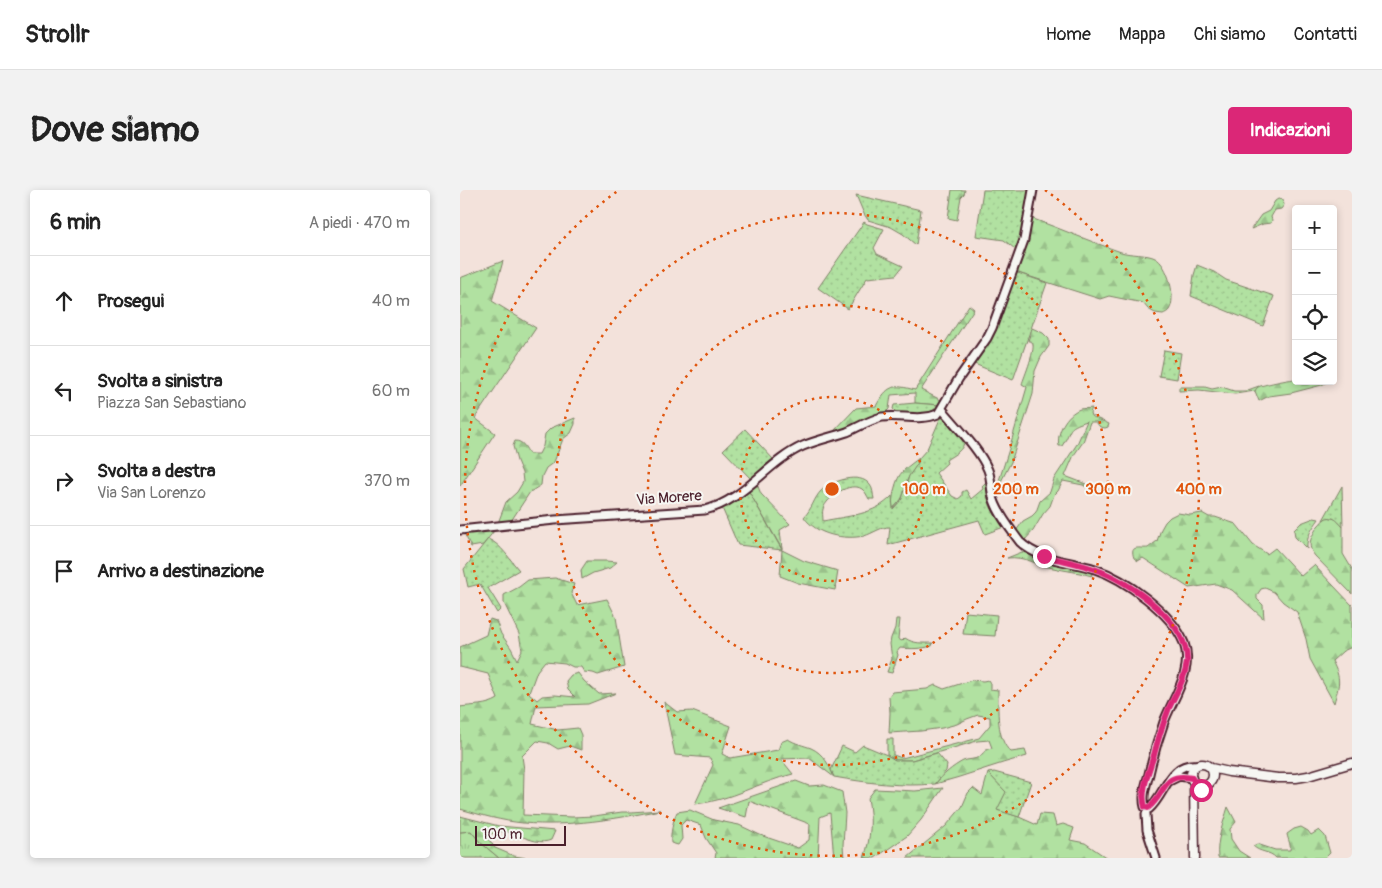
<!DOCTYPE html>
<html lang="it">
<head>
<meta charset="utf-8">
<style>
  body { margin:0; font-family:Pangolin,sans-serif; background:#f2f2f2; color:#222 }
  .controls { position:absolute; right:15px; top:15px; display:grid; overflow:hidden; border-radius:5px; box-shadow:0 2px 8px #0003 }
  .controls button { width:45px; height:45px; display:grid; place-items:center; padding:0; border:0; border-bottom:1px solid #e0e0e0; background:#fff; color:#222; font:25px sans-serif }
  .scale { position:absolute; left:15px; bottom:12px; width:91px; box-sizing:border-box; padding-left:5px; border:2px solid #4a1f2b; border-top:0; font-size:14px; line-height:18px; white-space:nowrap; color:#4a1f2b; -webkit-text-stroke:4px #f6f6f2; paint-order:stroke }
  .stop { position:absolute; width:15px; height:15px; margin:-11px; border:4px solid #db2777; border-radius:50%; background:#fff }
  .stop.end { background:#db2777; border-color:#fff; box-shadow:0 1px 5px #0008 }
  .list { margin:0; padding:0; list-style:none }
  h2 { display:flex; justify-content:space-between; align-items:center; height:65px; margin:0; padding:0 20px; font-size:21px }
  h2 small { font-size:16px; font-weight:400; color:#767676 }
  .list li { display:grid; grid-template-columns:32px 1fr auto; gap:15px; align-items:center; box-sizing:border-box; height:90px; padding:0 20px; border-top:1px solid #e0e0e0 }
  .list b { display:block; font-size:19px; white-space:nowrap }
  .list p { margin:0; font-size:16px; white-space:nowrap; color:#767676 }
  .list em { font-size:16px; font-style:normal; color:#767676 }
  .icon { flex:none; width:28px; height:28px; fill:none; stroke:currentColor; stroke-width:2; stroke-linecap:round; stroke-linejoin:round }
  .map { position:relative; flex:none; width:892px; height:668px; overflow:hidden; border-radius:5px }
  header { display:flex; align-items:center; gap:30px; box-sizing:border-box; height:70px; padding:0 25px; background:#fff; border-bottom:1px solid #e0e0e0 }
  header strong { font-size:24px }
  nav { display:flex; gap:28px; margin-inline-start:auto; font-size:18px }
  .intro { display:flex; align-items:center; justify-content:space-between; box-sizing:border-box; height:120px; padding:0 30px }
  h1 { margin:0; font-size:35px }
  .button { padding:12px 22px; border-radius:5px; background:#db2777; color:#fff; font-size:18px; font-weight:700 }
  main { display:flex; gap:30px; padding:0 30px }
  aside { flex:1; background:#fff; border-radius:5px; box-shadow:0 2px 8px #0003 }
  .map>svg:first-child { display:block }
  .grass { fill:url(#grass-tufts); stroke:#7e8066 }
  .forest { fill:url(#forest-firs); stroke:#7e8066 }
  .park { fill:url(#park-dots); stroke:#7e8066 }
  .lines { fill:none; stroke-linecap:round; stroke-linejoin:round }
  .tertiary-casing { stroke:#4a1f2b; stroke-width:11 }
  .secondary-casing { stroke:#4a1f2b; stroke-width:11 }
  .tertiary { stroke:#f6f6f2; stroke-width:7 }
  .secondary { stroke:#f6f6f2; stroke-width:8 }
  .route { stroke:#db2777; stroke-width:6 }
  .ring { fill:none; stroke:#e0560e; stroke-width:2.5; stroke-dasharray:2.5 5 }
  .labels { text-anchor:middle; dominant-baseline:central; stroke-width:4; stroke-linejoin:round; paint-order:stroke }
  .street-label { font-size:15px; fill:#4a1f2b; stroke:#f6f6f2 }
  .centre { fill:#e0560e; stroke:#f6f6f2; stroke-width:2.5 }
  .ring-label { font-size:15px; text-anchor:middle; font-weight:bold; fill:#e0560e; stroke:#f6f6f2; stroke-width:4; stroke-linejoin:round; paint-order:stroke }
</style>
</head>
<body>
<header>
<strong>Strollr</strong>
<nav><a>Home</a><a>Mappa</a><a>Chi siamo</a><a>Contatti</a></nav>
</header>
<div class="intro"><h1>Dove siamo</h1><a class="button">Indicazioni</a></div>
<main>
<aside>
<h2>6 min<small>A piedi · 470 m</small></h2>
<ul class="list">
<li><svg class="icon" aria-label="ahead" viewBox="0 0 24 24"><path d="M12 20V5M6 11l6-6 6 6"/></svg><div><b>Prosegui</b></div><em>40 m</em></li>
<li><svg class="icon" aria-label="left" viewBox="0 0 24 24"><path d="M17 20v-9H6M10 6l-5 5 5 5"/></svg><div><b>Svolta a sinistra</b><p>Piazza San Sebastiano</p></div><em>60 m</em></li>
<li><svg class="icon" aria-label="right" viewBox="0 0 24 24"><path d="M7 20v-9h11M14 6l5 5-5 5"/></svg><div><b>Svolta a destra</b><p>Via San Lorenzo</p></div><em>370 m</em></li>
<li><svg class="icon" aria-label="arrive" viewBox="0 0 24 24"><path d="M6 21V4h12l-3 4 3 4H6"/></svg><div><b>Arrivo a destinazione</b></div></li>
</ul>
</aside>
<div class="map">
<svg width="892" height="668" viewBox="0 0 892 668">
  <defs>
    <pattern id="grass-tufts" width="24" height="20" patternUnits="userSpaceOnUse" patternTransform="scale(1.25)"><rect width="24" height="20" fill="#b1e1a1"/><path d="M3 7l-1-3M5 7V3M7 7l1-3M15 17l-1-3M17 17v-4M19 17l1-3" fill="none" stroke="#9ac18b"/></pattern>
    <pattern id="forest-firs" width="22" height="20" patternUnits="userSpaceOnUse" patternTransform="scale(1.25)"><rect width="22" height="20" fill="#b1e1a1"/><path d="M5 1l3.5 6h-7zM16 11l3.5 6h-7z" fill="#9ac18b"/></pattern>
    <pattern id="park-dots" width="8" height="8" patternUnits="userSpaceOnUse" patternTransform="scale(1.25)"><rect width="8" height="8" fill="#b1e1a1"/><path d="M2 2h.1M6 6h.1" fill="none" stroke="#9ac18b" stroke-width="1.8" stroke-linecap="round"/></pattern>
  </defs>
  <rect width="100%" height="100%" fill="#f3e2db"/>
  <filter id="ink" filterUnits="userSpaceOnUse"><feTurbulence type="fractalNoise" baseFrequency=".02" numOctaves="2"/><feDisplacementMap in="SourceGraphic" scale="10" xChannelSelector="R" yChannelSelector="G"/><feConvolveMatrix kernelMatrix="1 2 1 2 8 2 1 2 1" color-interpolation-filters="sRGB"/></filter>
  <g filter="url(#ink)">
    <path class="grass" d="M799,196L795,201L775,204L739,200L719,201V197H745L752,199L762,197L774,201H785Z
      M11,641L20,652L39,668H0V642Z"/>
    <path class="forest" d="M492,0H505L504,4L501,7L497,30L488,28Z
      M818,9L823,10L824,15L821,19L815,20L811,27L812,30L811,33L803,34L791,39L801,25L809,21L815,11Z
      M571,28C601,39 631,52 661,62C670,65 688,64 695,68C708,74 717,109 709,120C708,122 705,123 703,124L695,123L688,119L683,113L649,106L640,109L555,82Z
      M43,71L32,111L76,138L15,228L35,243L0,296V88Z
      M509,115L514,119L461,200L481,210L479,215L455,213V203L431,205L429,219L427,221L411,227L401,233L373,242L396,218L416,216C428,195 433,194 455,200Z
      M572,138L583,143L589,149V156L581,167L575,181L573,204L551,272L535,303L550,256L567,197L562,194C564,187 577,157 572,152C571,151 569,151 568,151Z
      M836,189V191H868L862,195L831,203L809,206L799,211L795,201C796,199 797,198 798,197C801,195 830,189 836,189Z
      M632,218L630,223L631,226L647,233L649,234L648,237L645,238L640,237L636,232H630L623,252L614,265L605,286L626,294L636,299L635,303L623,295L603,291L598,301L594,305L590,316L583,324L573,341L564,351L556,341L563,331L572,326L576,322L580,311L590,302L594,289L617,254L627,231C605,238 613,239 602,256H599C596,243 606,224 620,219C623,218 628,219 632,218Z
      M115,228V234L111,243L103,249L94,272L86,278L82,286L81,295L70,302L51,331L38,333L46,312L57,302L63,292L62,283L57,271L53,256L55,251C63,251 66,258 69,264H79L83,256L85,244L91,238Z
      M459,268C458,275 454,279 450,285C441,299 449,305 432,319C432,308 435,289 443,281C448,276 454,272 459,268Z
      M297,294L301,304L330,334L320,340L322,359L288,300Z
      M718,323L730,325L742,323L749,327H755L776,334L793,355L807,364L815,358L841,386L854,375L892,415V457L883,461L872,471C882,490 879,494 874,513L850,469L846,449L837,422L823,412L814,402L805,398L801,399L797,405V409L803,415L804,429L772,400L756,394L729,398L683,368L678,371L674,368C669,354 680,359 688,358L697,351L701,339L705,332L710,327Z
      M867,327L876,329L883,337V364L892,379V404L855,366C846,355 851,347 858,336C861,333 863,330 867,327Z
      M34,341L23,355L11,357L4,343Z
      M322,360L344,371L378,381L375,400L338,393L320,386Z
      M562,362L631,381L632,386C619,382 606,381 593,378C575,375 566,366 547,368Z
      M127,371H146L157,372L150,378L133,383L122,389L121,380Z
      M95,388L114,394L111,403L117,415L147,409L156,427L164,477L138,485L133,483L124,482L121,477H113L105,473L85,471L77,481L69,503L77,510L82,506L95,505L115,507L108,500L106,491L111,485L118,483L124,491L139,504L156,503L128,514L76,516L72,534L98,540L118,538L121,545V560L110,556L98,559L88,553L77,551L62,566L64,580L63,625L112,627L134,626L162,622H171L200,620C156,629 109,637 63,633C42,631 21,625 0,619V517C13,515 27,516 38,509L28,484L0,477V457L26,445L30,429L36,431L41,444L51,458L57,470L62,460L59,444L44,413V405L59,397L68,390Z
      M506,422L537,425L535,446L503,444Z
      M436,429H440L438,449L442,451L445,448C454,454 462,453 473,453L472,456C461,459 451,459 440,458L437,462L438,465L432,483L427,482L432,469L430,454L431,448L435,438Z
      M512,490L523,491L528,490L530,493V499L538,500C538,518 536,550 551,562L565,560L567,566C536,574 506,586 475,594C484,584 492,577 503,571C508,569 514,570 519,567C524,563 525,559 532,558L529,550L517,551L452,570H435L427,565V549H433V565L442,568L519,548L530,535V527L518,525L507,529L497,534L482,538L461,541L429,543L430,523L429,506L432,502L467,499L475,495L484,499Z
      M204,512L217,522L232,521L271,536L262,564L270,568L318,560L321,552L328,549C336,554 343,555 351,558C363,563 370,576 374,587L349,568L321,569L333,584C299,592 270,611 235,614L253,575L250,568L215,565Z
      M528,583L547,602L538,620L559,627L577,635L580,624L593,625L596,636L603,634L614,638L610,650L625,653L647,668H447L486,636L502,617L508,603L513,598L522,605Z
      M336,591L349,596L364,595L382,602L385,623L383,655L384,668H374L370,623L360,627L358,668H255L256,663L246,648L241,635L226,630L221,635L222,649L218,655L211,653C210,645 213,630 217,622L230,620L254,630L279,635L300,645L338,658L349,650L350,634L289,611L286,627L258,618Z
      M483,598L461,630L447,646L415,668H404C411,648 412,629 408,608L415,599L455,601Z
      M768,617L776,632L770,639L771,649L779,661L790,668H758C756,651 763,634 768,617Z
      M0,626L39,636L95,641L91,650C71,659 47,630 27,647L35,658L54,666L67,668H39L20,652L11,641L0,642Z
      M841,637L848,641L851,645L859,640L865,646L870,663L865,668H816C810,661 800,663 793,656L797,654L815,660H830C831,654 828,650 827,644L834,639Z"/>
    <path class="park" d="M523,0H569C565,22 566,38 555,59L544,50L516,46Z
      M396,5L461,20L456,55L443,44L431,37L408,30L404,24Z
      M404,32L407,34L424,39L414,58L417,64L443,76L436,85L407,88L388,119L358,98Z
      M737,75L754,82L766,90L814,106L803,136L731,106L734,85Z
      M555,82L587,93L553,190L512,173L541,125Z
      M704,160L721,163L717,189L699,186Z
      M455,213L479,215C468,228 451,224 436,222L433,219L434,215Z
      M484,227L504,250C505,260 493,265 486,270L487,273L476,283L492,306L498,309L502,306V302L506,300L511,309L523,299L522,296L526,292C527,314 531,320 544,337L525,344L519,330L428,355L430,337C420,337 414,343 404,346C384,350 356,345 344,327C352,319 354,308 361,301C371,291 400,281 410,295C413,298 413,305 414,309H409C407,306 406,302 402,299C390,291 367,307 363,319C362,322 363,327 363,331C387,326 415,325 432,306L433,319L442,309L449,286L458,273L459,268L467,259L480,229Z
      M285,239L314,270L291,289L263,260Z
      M882,296L883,337C877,330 872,324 863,330Z
      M288,300L322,360L278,355L262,318L268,316Z
      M854,328L859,329C852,339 846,346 847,359L835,347L834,340L841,333Z
      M28,349C41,354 50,370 59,380L28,398L41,419L37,423L20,394L8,397L4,379Z
      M403,555L427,565L435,570H452L477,563L487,575L486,581L475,594C441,597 408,593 374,587L371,580L382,556L395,562Z
      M534,582L571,592L559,627L537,620L546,602L528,583Z"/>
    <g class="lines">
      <defs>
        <path id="tertiary" d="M482,219C496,236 520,260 528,280C532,290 530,300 534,310C539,325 551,340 560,352C580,371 610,371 635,379C665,389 712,423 724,453C734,480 713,508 704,532C698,549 693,566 689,584C686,595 682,606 685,617
          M0,340L95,330L245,320C285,310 307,272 343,256C357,250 372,247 387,242C398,237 410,230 422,227C441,224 459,232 478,224L499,188L527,148L532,138L564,50L573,0
          M709,591L719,586L732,588
          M689,619C706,604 709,572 737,575
          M686,624L687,640L696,668"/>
        <path id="secondary" d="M731 585a11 11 0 1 1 22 0a11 11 0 1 1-22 0Z
          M751,578L769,582L818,588H836L848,586L892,573
          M734,592L735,668"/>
      </defs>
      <use href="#tertiary" class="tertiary-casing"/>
      <use href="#secondary" class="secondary-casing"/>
      <use href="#tertiary" class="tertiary"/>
      <use href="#secondary" class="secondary"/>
    </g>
  </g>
  <g class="lines" filter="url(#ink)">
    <path class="route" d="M584,366C603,371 624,374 642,382C674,395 729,434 727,472C725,489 716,503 709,518C703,534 698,549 694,565C689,581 680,601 685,617L688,618C707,603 701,582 732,588C735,594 739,596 745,595L741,600"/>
  </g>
  <g class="ring">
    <circle cx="372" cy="299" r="92"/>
    <circle cx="372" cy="299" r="184"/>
    <circle cx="372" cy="299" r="276"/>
    <path d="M585 0A367 367 0 1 1 159 0"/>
  </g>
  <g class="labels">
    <g class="street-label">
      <text transform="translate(209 308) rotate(-4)">Via Morere</text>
    </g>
  </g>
  <circle cx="372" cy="299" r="8" class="centre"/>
  <g class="ring-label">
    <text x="464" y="304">100 m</text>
    <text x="556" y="304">200 m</text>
    <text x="648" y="304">300 m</text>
    <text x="739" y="304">400 m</text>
  </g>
</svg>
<div class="controls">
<button>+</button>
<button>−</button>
<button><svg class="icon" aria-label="locate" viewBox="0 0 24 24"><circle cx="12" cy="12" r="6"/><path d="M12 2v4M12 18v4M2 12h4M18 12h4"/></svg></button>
<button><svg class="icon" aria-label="layers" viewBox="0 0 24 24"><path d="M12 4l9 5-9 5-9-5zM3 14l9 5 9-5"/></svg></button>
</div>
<div class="scale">100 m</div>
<div class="stop" style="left:741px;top:600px"></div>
<div class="stop end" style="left:584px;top:366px"></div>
</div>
</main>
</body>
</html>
